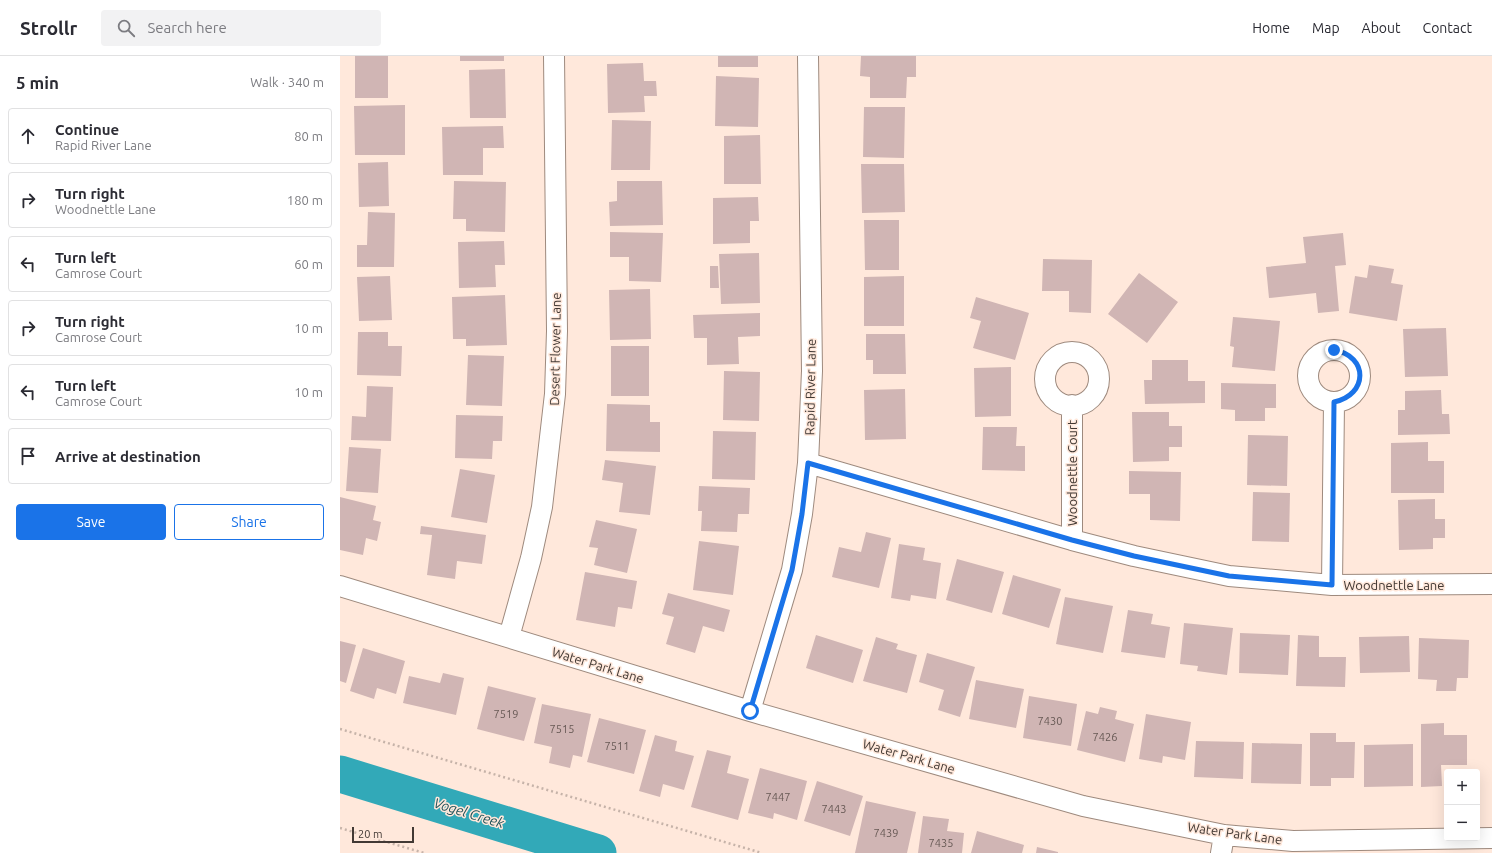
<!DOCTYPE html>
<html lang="en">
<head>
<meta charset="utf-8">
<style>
  body { margin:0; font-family:Ubuntu,sans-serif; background:#f2f2f3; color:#2b2b33 }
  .controls { position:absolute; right:12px; bottom:12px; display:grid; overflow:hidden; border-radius:4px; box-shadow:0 4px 16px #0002 }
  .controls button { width:36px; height:36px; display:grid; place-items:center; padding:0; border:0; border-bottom:1px solid #e1e1e2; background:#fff; color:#2b2b33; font:20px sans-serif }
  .scale { position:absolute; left:12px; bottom:10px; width:62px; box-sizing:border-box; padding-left:4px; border:2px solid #423934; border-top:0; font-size:11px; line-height:14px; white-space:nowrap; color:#423934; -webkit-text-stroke:3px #ffe8db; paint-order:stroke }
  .stop { position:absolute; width:12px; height:12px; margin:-9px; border:3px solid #1a73e8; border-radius:50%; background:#fff }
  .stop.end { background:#1a73e8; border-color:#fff; box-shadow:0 1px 4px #0008 }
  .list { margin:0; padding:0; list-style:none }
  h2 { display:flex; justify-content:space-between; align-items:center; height:52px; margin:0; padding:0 16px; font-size:17px }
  h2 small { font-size:13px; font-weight:400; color:#7c7c81 }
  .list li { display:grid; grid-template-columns:26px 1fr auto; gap:12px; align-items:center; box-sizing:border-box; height:56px; margin:0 8px 8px; padding:0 8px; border:1px solid #e1e1e2; border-radius:4px }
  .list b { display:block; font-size:15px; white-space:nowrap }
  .list p { margin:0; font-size:13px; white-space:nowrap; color:#7c7c81 }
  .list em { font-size:13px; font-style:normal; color:#7c7c81 }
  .actions { display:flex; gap:8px; padding:12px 16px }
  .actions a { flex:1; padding:9px 0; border:1px solid #1a73e8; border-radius:4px; text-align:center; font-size:14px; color:#1a73e8 }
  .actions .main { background:#1a73e8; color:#fff }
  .icon { flex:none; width:22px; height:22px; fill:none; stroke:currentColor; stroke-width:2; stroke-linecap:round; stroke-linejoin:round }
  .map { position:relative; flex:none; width:1152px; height:797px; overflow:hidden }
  header { display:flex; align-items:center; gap:24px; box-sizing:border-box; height:56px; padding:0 20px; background:#fff; border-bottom:1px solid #e1e1e2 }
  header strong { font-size:19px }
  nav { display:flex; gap:22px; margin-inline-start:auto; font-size:14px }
  .search { width:280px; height:36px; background:#f2f2f3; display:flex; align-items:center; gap:10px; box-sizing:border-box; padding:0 14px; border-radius:4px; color:#7c7c81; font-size:15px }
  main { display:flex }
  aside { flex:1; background:#fff }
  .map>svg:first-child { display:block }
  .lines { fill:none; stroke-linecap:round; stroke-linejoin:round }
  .river { stroke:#32a9b8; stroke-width:37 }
  .building { fill:#d0b5b4 }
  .minor-casing { stroke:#9e8a7e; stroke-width:22 }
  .path { stroke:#c6b3a9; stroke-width:2.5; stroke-dasharray:2 3; stroke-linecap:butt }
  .minor { stroke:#fff; stroke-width:20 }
  .route { stroke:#1a73e8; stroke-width:5 }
  .labels { text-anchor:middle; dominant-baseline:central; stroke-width:3; stroke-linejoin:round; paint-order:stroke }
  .number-label { font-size:11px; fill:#665854 }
  .street-label { font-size:13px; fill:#423934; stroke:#ffe8db }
  .water-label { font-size:14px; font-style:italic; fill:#23545b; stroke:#ffe8db }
</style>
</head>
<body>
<header>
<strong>Strollr</strong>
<div class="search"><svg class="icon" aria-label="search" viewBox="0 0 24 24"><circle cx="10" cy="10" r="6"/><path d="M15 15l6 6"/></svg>Search here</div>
<nav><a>Home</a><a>Map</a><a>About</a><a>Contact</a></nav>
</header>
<main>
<aside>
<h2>5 min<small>Walk · 340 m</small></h2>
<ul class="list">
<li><svg class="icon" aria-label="ahead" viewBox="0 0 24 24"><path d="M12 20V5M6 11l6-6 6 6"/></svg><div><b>Continue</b><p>Rapid River Lane</p></div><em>80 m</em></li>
<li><svg class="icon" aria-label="right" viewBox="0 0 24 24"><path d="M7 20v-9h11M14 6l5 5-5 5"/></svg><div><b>Turn right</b><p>Woodnettle Lane</p></div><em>180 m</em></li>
<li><svg class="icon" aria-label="left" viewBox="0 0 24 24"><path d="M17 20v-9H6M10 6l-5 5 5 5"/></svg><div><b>Turn left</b><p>Camrose Court</p></div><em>60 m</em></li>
<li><svg class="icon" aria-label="right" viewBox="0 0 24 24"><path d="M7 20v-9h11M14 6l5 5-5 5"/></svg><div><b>Turn right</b><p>Camrose Court</p></div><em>10 m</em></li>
<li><svg class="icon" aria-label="left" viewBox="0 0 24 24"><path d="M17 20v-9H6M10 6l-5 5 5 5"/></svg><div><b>Turn left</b><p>Camrose Court</p></div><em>10 m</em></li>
<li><svg class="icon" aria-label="arrive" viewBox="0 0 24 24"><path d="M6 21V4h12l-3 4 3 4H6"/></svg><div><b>Arrive at destination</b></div></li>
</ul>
<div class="actions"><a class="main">Save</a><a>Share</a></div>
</aside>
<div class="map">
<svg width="1152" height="797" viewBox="0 0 1152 797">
  <rect width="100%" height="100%" fill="#ffe8db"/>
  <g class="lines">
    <path class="river" d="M0,718L258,797"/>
  </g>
  <path class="building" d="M15,0H48V42H15Z
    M120,0H164V5H120Z
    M378,0H418V11H378Z
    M521,0H576V21H567L566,42H530V21L520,20Z
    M303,7L304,25H316L317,40H304L305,56L268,57L267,8Z
    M165,13L166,62H130L129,14Z
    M376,20L419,22L418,71L375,70Z
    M65,49V99H15L14,50Z
    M524,51H565L564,102L523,101Z
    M272,64L311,65L310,114H271Z
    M163,70L164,92H143V119H103L102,71Z
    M420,79L421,128H384V80Z
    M48,106L49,150L19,151L18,107Z
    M521,108H564L565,156L522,157Z
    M114,125L166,126L165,176L126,175V163H113Z
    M277,125H322L323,169L270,170L269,146L277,145Z
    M418,141L419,165H410V187L373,188V142Z
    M28,156L55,157L54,211H17V189H27Z
    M524,164H559V214H525Z
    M270,176L323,177L321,226L289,225V201H270Z
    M1003,177L1006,209L995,210L999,255L978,257L976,237L929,242L926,211L966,207L963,181Z
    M164,185L165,209H155L156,231L119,232L118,186Z
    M419,197L420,247L381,248L379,198Z
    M703,203L752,204L751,257L729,256V235H702Z
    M1029,209L1054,213L1051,227L1063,229L1057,265L1009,257L1015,220L1027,222Z
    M370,210H378L379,232H370Z
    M799,217L838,246L807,287L768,258Z
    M50,220L52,264L19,265L17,221Z
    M564,220V270H524V221Z
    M310,233L311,283L270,284L269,234Z
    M165,239L167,289L126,290V283H113L112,241Z
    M636,241L689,257L675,304L633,292L641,265L630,262Z
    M420,257V280L398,281L399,308L367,309V282H354L353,259Z
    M893,261L940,265L935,315L892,311L894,291L890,290Z
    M1106,272L1108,320L1065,321L1063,273Z
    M18,276H48V290H62L61,320L17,319Z
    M526,278H565L566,318H533V304H526Z
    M271,290H309V340H271Z
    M128,299L164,300L162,350L126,349Z
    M812,304H848V325H865V347L805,348L804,324H812Z
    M671,311V360L635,361L634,312Z
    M384,315L420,316L419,365L383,364Z
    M881,327L936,328V352H925V365H895V354L881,353Z
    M27,330L53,331L51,385L11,384L12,360L26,361Z
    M565,333L566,383L525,384L524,334Z
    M1101,334L1102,358H1109L1110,378L1058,379V354H1065V335Z
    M267,348L310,349V366H320V396L266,395Z
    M792,356H829V370H842V391H829V405L793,406Z
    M116,359L163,360L162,385H153L152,403L115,402Z
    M643,371H677L676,390H685V415L642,414Z
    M373,375L416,376L415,424L372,423Z
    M908,379L948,380L947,430L907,429Z
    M1088,386V405H1104V437H1051V387Z
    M9,391L41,393L38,437L6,435Z
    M265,404L316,410L310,459L279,456L283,427L262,424Z
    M120,413L155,419L147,467L111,461Z
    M789,415L841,416L840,465L810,464V438H789Z
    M359,430L410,432L409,458H398L397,476L361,475L362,455H358Z
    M913,436L950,437L949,486L912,485Z
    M0,441L36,450L33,464L41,466L37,485L26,482L23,499L0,494Z
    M1095,443V463H1105V482H1093V493L1059,494L1058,444Z
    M256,464L297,473L287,517L254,509L258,492L249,491Z
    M81,470L146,479L142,508L117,505L115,523L87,519L92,479L80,478Z
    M526,476L551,482L539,532L492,521L499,491L521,496Z
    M359,485L399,490L393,539L353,534Z
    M559,488L585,492L583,504L601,507L596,543L571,539L570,545L551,542Z
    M617,503L664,516L652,557L606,544Z
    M245,516L297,525L292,553L278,551L275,571L236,564Z
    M673,519L721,533L709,572L662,558Z
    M328,537L390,554L384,576L363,570L355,597L326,588L334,561L322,558Z
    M725,541L773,550L763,597L716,588Z
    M788,554L813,558L811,568L830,571L825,602L781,596Z
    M844,567L893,572L887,619L857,615L858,610L840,608Z
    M900,577L950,579L948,619L899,617Z
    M476,579L523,594L513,627L466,612Z
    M958,579L979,580V601H1006L1005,631L956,630Z
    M1069,580L1070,616L1020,617L1019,581Z
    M536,581L558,588L556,593L577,599L567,637L523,625Z
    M1079,582L1129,584L1128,622H1117L1116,635H1096L1097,624L1078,623Z
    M0,585L16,589L6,627L0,625Z
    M23,592L65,605L56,638L37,632L34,643L10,635Z
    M587,597L635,611L620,661L598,654L604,634L579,626Z
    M103,617L124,622L116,659L63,647L69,620L100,627Z
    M636,624L684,633L676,672L629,663Z
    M148,630L196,642L184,685L137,673Z
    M689,640L737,648L731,690L683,682Z
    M202,648L251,658L242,701L233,699L230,712L209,707L212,691L194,687Z
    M760,651L777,655L775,663L794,668L785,706L737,694L746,655L758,658Z
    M806,658L851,666L845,704L823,700L822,707L799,703Z
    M259,662L306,674L294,718L247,706Z
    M1104,667V679H1127V709H1101L1102,730L1081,731V668Z
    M970,677H996V686H1015L1014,722H991V730H970Z
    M315,679L337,685L335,695L354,700L344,734L323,728L320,741L299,735Z
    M856,685L904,686L903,723L854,721Z
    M912,687L962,688L961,728L911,727Z
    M1073,688V730L1024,731V689Z
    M367,694L391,700L387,717L409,723L398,764L351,751Z
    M420,712L467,725L457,764L434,757L433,763L408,757Z
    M477,725L523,740L510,780L464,765Z
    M526,745L576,756L567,797H515Z
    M583,760L609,763L607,775L624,777L622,797H578Z
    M637,775L684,789L682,797H631Z
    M697,791L718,796V797H696Z"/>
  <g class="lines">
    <defs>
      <path id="minor" d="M968 320a26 26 0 1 1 52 0a26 26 0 1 1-52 0Z
        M705 323a27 27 0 1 1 54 0a27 27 0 1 1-54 0Z
        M732,349V484
        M468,407L732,484L794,500L889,520L992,529L1152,528
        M992,529L994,346
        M0,530L410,655L743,750L884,779L953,785L1152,782
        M169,581L191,502L202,451L215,338L217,275L214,0
        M410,655L452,514L462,458L468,407L472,315L468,0
        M881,797L884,779"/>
    </defs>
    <use href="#minor" class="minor-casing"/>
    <path class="path" d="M0,673L422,797
      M0,772L84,797"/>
    <use href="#minor" class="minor"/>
  </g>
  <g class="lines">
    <path class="route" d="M410,655L452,514L462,458L468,407L732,484L794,500L889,520L992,529L994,346C1028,339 1029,300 994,294"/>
  </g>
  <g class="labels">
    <g class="number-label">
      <text x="166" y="658">7519</text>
      <text x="710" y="665">7430</text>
      <text x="222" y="673">7515</text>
      <text x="765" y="681">7426</text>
      <text x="277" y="690">7511</text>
      <text x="438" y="741">7447</text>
      <text x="494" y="753">7443</text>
      <text x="546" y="777">7439</text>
      <text x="601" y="787">7435</text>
    </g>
    <g class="street-label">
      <text transform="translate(215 293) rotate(-89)">Desert Flower Lane</text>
      <text transform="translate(470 331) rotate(-89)">Rapid River Lane</text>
      <text transform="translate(732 417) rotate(-90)">Woodnettle Court</text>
      <text x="1054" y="529">Woodnettle Lane</text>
      <text transform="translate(258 609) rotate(17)">Water Park Lane</text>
      <text transform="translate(569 700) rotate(16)">Water Park Lane</text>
      <text transform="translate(895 777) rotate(8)">Water Park Lane</text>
    </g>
    <g class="water-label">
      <text transform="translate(129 757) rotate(17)">Vogel Creek</text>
    </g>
  </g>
</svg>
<div class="controls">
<button>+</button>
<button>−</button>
</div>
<div class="scale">20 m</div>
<div class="stop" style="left:410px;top:655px"></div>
<div class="stop end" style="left:994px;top:294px"></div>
</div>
</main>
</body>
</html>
